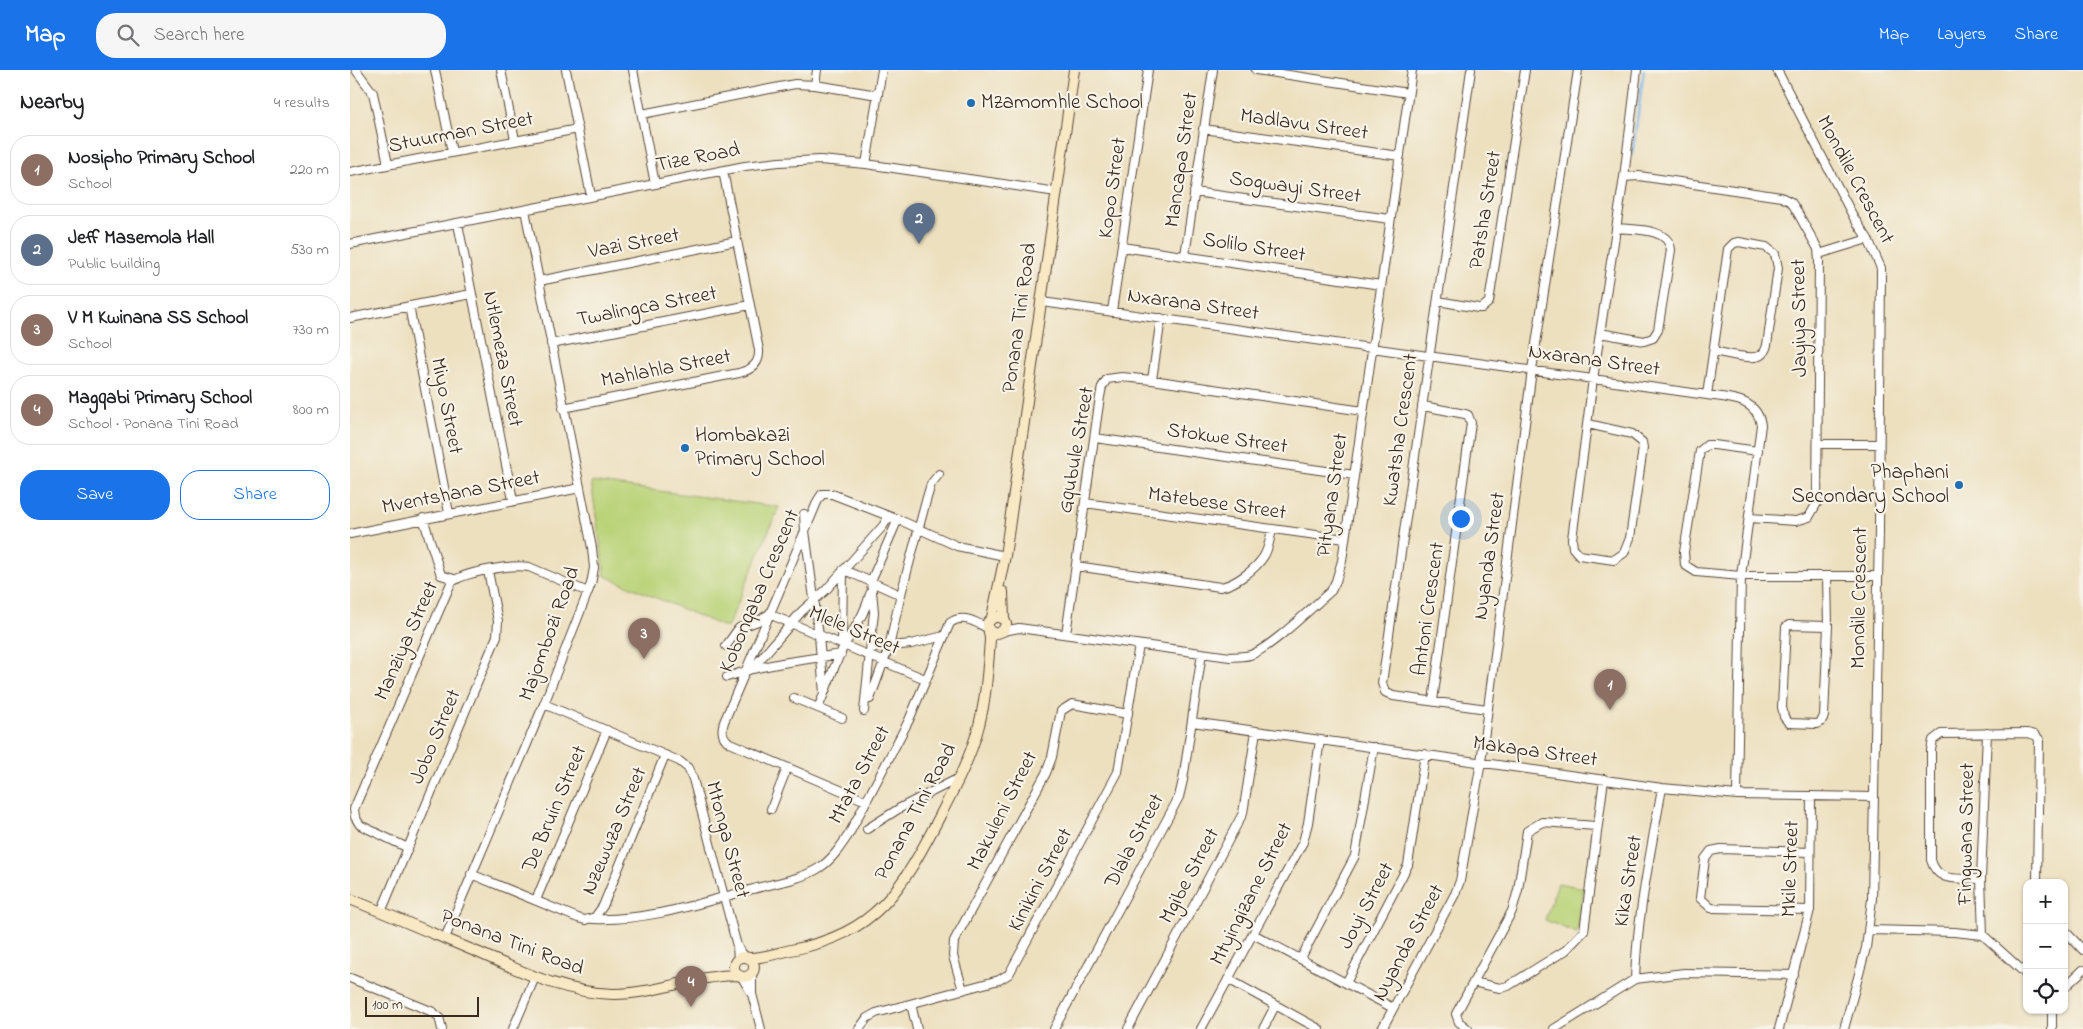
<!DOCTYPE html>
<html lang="en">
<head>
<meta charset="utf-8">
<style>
  body { margin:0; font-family:"Indie Flower",sans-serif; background:#f6f6f6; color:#202124 }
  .controls { position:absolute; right:15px; bottom:15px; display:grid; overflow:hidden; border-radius:10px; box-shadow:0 1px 4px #0004 }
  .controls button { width:45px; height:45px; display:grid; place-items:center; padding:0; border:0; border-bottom:1px solid #e0e0e0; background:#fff; color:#202124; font:25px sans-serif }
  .scale { position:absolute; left:15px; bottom:12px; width:114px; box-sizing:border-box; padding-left:5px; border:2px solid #3b2a1e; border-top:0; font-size:14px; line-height:18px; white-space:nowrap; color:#3b2a1e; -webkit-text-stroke:4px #f7f3e8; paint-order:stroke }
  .you { position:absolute; left:1110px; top:448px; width:18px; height:18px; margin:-12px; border:4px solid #fff; border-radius:50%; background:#1a73e8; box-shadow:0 0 0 8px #1a73e833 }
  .badge { display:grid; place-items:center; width:32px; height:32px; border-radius:50%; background:#1a73e8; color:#fff; font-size:16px; font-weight:700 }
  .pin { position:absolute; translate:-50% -41px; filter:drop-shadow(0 1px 2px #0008) }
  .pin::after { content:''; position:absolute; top:26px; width:18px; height:15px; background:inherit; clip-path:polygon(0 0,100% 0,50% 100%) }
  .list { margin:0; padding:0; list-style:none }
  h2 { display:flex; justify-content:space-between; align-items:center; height:65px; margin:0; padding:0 20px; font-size:21px }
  h2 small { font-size:16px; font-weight:400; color:#757577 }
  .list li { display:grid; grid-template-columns:32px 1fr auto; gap:15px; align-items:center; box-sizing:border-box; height:70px; margin:0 10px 10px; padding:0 10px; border:1px solid #e0e0e0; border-radius:20px }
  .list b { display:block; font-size:19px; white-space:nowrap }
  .list p { margin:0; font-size:16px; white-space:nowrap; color:#757577 }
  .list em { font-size:16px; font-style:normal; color:#757577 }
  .actions { display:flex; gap:10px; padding:15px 20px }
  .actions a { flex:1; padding:11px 0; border:1px solid #1a73e8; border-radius:20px; text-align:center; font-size:18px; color:#1a73e8 }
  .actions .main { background:#1a73e8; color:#fff }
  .icon { flex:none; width:28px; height:28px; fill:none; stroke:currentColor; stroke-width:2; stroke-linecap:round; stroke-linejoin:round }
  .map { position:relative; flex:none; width:1733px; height:959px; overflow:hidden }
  header { display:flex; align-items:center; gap:30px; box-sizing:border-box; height:70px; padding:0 25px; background:#1a73e8; color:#fff }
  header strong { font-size:24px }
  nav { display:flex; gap:28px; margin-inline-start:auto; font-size:18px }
  .search { width:350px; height:45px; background:#f6f6f6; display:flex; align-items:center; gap:12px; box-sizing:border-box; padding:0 18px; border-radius:20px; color:#757577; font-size:19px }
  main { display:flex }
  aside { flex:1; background:#fff }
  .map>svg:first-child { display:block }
  .green { fill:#bad378; stroke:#7a7e4b }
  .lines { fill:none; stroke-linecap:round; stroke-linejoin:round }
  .stream { stroke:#77b5ea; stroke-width:2.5 }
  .street-casing { stroke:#564536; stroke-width:10 }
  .secondary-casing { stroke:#564536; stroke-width:12 }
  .street { stroke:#fff; stroke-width:8 }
  .secondary { stroke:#f8e8c3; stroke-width:10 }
  .poi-dot { fill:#1f6fb2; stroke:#f7f3e8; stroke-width:2 }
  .labels { text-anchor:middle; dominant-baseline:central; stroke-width:4.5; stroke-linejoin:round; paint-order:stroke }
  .poi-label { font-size:21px; fill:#3b2a1e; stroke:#f7f3e8; text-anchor:start }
  .street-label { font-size:21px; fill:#3b2a1e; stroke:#f7f3e8 }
</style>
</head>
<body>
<header>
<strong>Map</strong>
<div class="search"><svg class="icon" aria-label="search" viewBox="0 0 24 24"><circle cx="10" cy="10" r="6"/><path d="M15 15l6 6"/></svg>Search here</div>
<nav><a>Map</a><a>Layers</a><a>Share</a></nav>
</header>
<main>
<aside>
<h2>Nearby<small>4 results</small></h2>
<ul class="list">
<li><span class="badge" style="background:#8d6e63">1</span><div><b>Nosipho Primary School</b><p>School</p></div><em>220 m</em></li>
<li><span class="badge" style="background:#5c6f8a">2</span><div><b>Jeff Masemola Hall</b><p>Public building</p></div><em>530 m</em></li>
<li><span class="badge" style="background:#8d6e63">3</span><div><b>V M Kwinana SS School</b><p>School</p></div><em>730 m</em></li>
<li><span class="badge" style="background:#8d6e63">4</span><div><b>Magqabi Primary School</b><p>School · Ponana Tini Road</p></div><em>800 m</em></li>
</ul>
<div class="actions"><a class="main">Save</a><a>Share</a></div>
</aside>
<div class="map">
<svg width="1733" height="959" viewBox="0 0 1733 959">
  <rect width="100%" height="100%" fill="#f7f3e8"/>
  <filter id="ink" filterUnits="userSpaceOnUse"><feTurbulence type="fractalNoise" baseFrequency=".02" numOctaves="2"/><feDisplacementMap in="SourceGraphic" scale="10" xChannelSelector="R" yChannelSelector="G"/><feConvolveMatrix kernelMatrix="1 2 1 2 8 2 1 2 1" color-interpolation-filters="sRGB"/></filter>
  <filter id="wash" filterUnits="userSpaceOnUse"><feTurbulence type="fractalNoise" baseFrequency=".0096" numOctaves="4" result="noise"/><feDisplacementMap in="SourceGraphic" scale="20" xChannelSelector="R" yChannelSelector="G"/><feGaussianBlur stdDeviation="1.12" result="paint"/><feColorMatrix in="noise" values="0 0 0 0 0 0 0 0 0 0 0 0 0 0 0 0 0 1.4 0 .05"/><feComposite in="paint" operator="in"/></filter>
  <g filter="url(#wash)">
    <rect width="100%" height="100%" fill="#ede0bf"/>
    <path class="green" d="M241,412L429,437L377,558L255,506Z
      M1208,813L1234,818L1227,863L1195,850Z"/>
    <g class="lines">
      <path class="stream" d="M1282,86L1294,0"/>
    </g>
  </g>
  <g filter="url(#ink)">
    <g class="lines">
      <defs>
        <path id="street" d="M6,0L23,23L38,94
          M85,0L102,82
          M151,0L165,70
          M216,0L241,126
          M283,0L305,114
          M906,0L1058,23
          M1121,0L1032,613L1035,622L1043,626L1137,639
          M1427,0L1504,148L1518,169L1531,198L1529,460L1522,829L1516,878L1494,959
          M465,15L467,0
          M292,44L445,14L465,15L528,25
          M853,59L1050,86
          M516,94L532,0
          M0,102L228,59
          M1274,107L1289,106L1431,127L1441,132L1445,138L1468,179L1469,191L1467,433L1459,447L1446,451L1399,448
          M844,122L1040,149
          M108,154L163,430
          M0,174L305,114L395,96L429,92L470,90L516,94L707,122
          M772,177L1031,215
          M1469,184L1518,169
          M835,185L863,0
          M189,211L387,171
          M1088,231L1128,238H1132L1139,232L1175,0
          M692,232L1357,325C1379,328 1407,328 1411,355L1391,506L1387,725
          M59,236L99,443
          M762,241L798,0
          M0,248L121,224
          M1250,263L1294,271L1303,268L1308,260L1321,180C1319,157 1283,160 1266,158
          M201,274L400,235
          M802,310L811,248
          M1357,325L1378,179L1384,173L1389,172L1416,177L1425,184L1428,198L1417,275C1416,279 1414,283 1411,285C1403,291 1374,283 1364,281
          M1073,336L1115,344L1118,345L1121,353L1083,631
          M213,338L389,303C401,300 410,294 409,280L373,101
          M1238,354L1282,364L1292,372L1293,378L1280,468L1274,483L1264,490L1229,485L1223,478L1222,469L1243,309L1274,107L1287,0
          M745,368L1004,405
          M1469,374H1529
          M1408,381L1364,375H1357L1350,381L1334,482L1335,495L1346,502L1391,506H1528
          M735,433L995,469
          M454,444L455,461L469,566L474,623
          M73,448L91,505L104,509
          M0,464L230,418
          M726,496L870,517C885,515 906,499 914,486C919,478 920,468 922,459
          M499,502L544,522
          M1477,506L1478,556L1474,646L1471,652L1467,654L1439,653L1434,647L1432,637L1436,557L1439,555L1478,556
          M653,561L669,558L880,587C887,586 894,587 900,585C920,579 963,536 981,521L986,511L992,491L1062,0
          M716,564L750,327L752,317L757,309L772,307L802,310L1013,341
          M492,575L493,500
          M376,576L389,558L408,551L419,544L575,609
          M521,578L561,574L594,566
          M402,599L432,593L491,584
          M377,607L402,599L452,541L476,520L533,456L539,446
          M444,628L492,648
          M520,629L539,577L550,528L576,431L581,414L589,404
          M194,634L329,691L338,698L343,709L387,876L388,889
          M468,638C477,618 484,595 494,576C504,558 515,544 520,524
          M514,641L524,542L521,511L548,449
          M842,652L1312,718L1387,725L1524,727
          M516,731L380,673C372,668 371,661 374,652L468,430L472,424H482L554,452L607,476L655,486
          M421,739L437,698
          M517,759L550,738L609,708
          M58,778L10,755L5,747L4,739L101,513C112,502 164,494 179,497L238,522
          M121,804L228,848L235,850L245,847L253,836L315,685
          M1631,809C1610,807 1588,815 1581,790V680L1583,670L1591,664L1677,663L1685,665L1689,669L1687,813
          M186,830L257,660
          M1460,840L1361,838L1350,828L1355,789L1361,781L1371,779L1460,782
          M31,842L147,566L148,551L138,501
          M243,849C299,851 350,833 403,819C424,813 450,810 469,798C482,790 491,776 499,764L559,650L600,553C613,543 626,553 638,558
          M1519,860L1604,862L1633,865L1677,905
          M1714,860L1733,880
          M903,864L1043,938
          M1633,865L1631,809L1637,663
          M95,868L194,634L241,514L244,498L242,478L175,140
          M387,876L395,887
          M951,888L1005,786L1024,677
          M391,906L402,924L411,959
          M0,908L83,942L89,947L92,959
          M878,909L969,959
          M1285,909C1287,845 1301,781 1312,718
          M1123,912L1150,918L1158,916L1216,880L1234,861L1254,709
          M996,913L1058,795L1075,684
          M1714,918L1733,900
          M613,920L603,886L604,871L696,703L702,687L711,641L722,634L778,644
          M402,922V904
          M561,934L567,959
          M163,959L185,907
          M509,959L517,948L526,943L649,910L659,904L768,702L789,575
          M704,959L829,727L833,710L852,583
          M778,959L893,743L906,661
          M851,959L953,772L958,753L970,670
          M913,959L925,936
          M1032,959L1105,824L1110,811L1131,692L1182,300L1228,0
          M1118,959L1109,952L1106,944L1162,841L1168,820L1177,761L1192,752L1246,756
          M1204,959L1285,909L1334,903L1444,905
          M1429,959L1460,840L1461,726
          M1702,959V940"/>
        <path id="secondary" d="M653,522L654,549
          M642,547L655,486L724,0
          M0,829C42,846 84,864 127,882C171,901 214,923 264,924C306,924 346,905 388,905
          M384 897a10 10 0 1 1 20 0a10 10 0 1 1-20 0Z
          M400,888C414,888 427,883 441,880C529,863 552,818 591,744C608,711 625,679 632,642C637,618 638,594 640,570C640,563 637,558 638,552L645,546L654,549L656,554L653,561L645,564L640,561"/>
      </defs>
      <use href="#street" class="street-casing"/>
      <use href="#secondary" class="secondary-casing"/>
      <use href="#street" class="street"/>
      <use href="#secondary" class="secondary"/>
    </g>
  </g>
  <g class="poi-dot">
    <circle cx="621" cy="33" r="5"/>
    <circle cx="335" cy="378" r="5"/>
    <circle cx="1609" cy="415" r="5"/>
  </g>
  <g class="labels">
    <g class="poi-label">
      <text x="631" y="33">Mzamomhle School</text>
      <text x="345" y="366">Hombakazi<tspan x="345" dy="24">Primary School</tspan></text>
      <text x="1599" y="403" text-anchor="end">Phaphani<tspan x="1599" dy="24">Secondary School</tspan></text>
    </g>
    <g class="street-label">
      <text transform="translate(954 55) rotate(8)">Madlavu Street</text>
      <text transform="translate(111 63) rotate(-11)">Stuurman Street</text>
      <text transform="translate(348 88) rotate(-11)">Tize Road</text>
      <text transform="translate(832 90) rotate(-82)">Mancapa Street</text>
      <text transform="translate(1505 110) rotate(62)">Mondile Crescent</text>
      <text transform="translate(763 118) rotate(-82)">Kopo Street</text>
      <text transform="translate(945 118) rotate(8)">Sogwayi Street</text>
      <text transform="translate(1136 140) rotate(-81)">Patsha Street</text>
      <text transform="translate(284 174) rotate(-11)">Vazi Street</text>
      <text transform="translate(904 178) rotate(9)">Solilo Street</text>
      <text transform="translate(843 235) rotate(8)">Nxarana Street</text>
      <text transform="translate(297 237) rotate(-11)">Twalingca Street</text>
      <text transform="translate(670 248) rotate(-82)">Ponana Tini Road</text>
      <text transform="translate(1450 248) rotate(-91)">Jayiya Street</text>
      <text transform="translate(152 289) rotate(79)">Ntlemeza Street</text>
      <text transform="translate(1244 291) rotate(8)">Nxarana Street</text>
      <text transform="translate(316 299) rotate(-11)">Mahlahla Street</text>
      <text transform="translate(96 336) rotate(79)">Miyo Street</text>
      <text transform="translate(1051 360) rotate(-82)">Kwatsha Crescent</text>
      <text transform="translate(877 369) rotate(8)">Stokwe Street</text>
      <text transform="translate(727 380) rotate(-80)">Gqubule Street</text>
      <text transform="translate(111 423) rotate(-11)">Mventshana Street</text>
      <text transform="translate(983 425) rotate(-82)">Pityana Street</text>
      <text transform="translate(867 434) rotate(8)">Matebese Street</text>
      <text transform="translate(1140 486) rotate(-82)">Nyanda Street</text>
      <text transform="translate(410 521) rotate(-67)">Kobonqaba Crescent</text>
      <text transform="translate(1510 528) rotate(-89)">Mondile Crescent</text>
      <text transform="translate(1079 539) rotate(-82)">Antoni Crescent</text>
      <text transform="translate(504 561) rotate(23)">Mlele Street</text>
      <text transform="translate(200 564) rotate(-70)">Majombozi Road</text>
      <text transform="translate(57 571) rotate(-66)">Manziya Street</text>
      <text transform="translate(86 667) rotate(-67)">Jobo Street</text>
      <text transform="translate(1185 682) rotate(8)">Makapa Street</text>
      <text transform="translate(510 705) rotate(-62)">Mtata Street</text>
      <text transform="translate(205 739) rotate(-67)">De Bruin Street</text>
      <text transform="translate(653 741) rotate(-63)">Makuleni Street</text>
      <text transform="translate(566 742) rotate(-62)">Ponana Tini Road</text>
      <text transform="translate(265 761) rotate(-67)">Nzewuza Street</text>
      <text transform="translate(1617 764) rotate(-89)">Fingwana Street</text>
      <text transform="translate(377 770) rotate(75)">Mtonga Street</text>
      <text transform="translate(785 771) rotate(-62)">Dlala Street</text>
      <text transform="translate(1441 799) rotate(-88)">Mkile Street</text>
      <text transform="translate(840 806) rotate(-62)">Mgibe Street</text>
      <text transform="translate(691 810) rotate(-62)">Kinikini Street</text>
      <text transform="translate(1279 811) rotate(-81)">Kika Street</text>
      <text transform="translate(902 824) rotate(-63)">Mtyingizane Street</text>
      <text transform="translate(1017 836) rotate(-62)">Joyi Street</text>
      <text transform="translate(162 873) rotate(21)">Ponana Tini Road</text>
      <text transform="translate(1059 873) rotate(-62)">Nyanda Street</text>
    </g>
  </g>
</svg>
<div class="controls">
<button>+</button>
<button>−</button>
<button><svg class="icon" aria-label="locate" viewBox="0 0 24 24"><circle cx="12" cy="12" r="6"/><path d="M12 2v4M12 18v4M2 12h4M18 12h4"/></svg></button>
</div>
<div class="scale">100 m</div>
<div class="you"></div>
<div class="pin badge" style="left:1260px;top:640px;background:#8d6e63">1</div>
<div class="pin badge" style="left:569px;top:174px;background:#5c6f8a">2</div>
<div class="pin badge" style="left:294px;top:589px;background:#8d6e63">3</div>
<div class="pin badge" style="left:341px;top:937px;background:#8d6e63">4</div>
</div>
</main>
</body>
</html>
